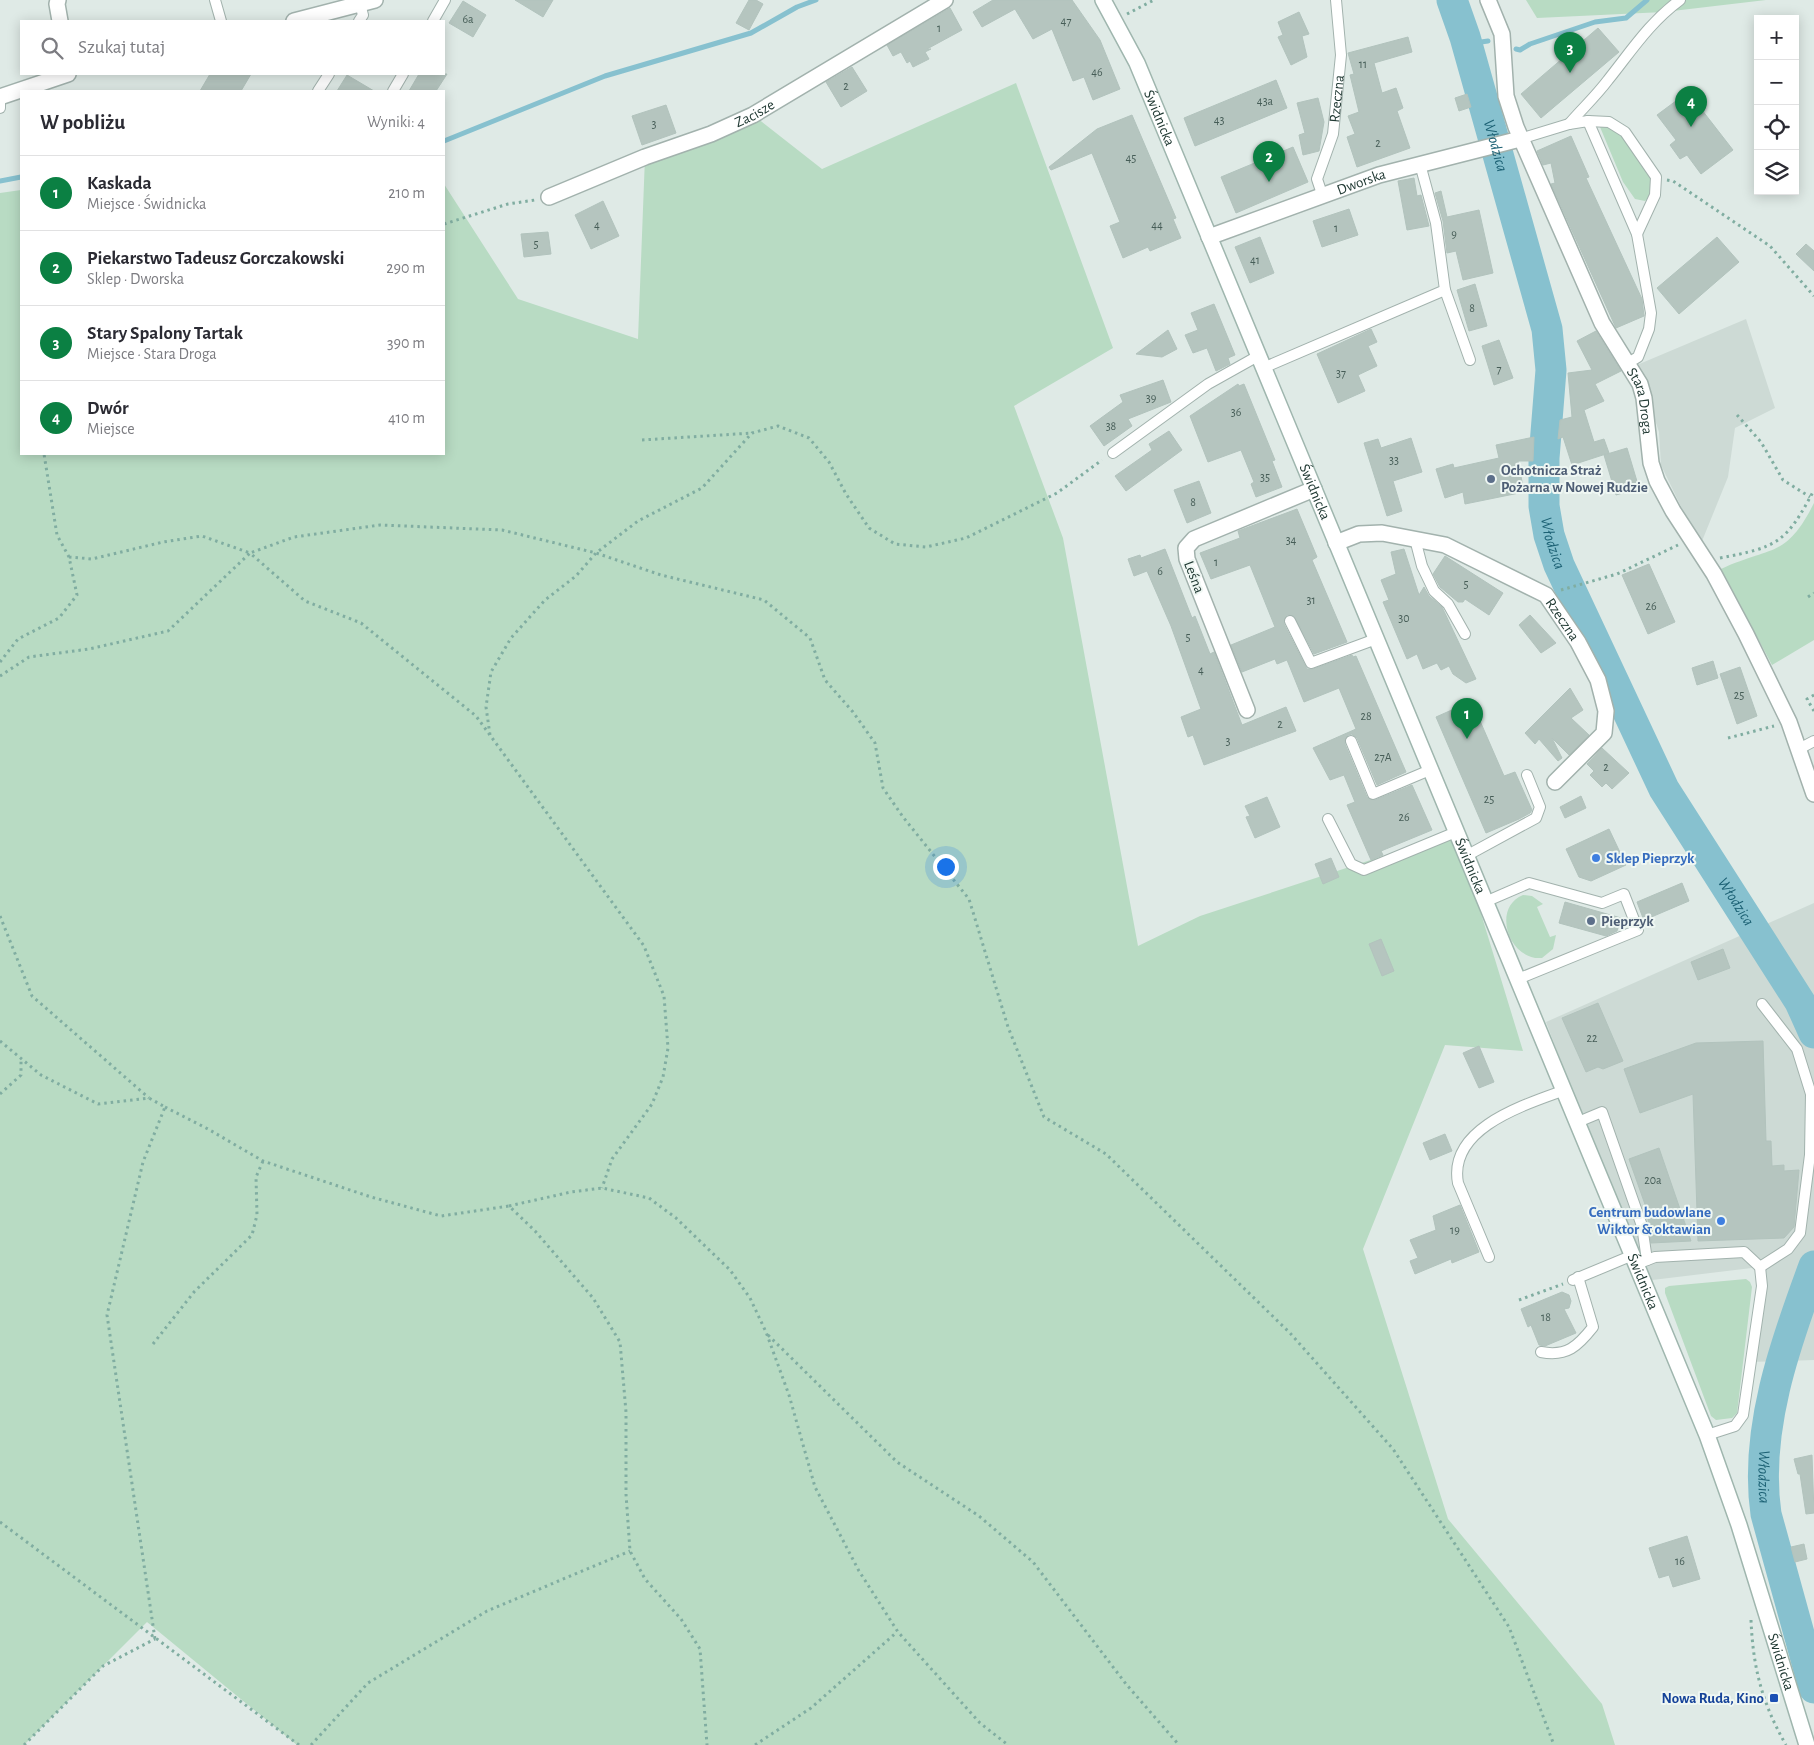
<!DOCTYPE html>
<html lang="pl">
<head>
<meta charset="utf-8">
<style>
  body { margin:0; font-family:"Alegreya Sans",sans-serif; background:#f2f2f3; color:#2b2b33 }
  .controls { position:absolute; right:15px; top:15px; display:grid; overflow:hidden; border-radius:0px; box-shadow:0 2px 12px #0003 }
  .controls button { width:45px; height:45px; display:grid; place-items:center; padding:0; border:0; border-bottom:1px solid #e1e1e2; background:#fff; color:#2b2b33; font:25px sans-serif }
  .you { position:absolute; left:945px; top:866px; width:18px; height:18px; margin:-12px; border:4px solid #fff; border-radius:50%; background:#1a73e8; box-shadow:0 0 0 8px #1a73e833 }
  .badge { display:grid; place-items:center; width:32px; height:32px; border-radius:50%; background:#0b8043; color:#fff; font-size:16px; font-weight:700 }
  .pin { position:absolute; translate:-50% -41px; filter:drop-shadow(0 1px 2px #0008) }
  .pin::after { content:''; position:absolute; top:26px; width:18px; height:15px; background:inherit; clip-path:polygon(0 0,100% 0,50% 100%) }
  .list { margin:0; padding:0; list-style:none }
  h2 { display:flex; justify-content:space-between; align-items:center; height:65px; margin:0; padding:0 20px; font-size:21px }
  h2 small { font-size:16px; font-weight:400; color:#7c7c81 }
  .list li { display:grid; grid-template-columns:32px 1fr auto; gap:15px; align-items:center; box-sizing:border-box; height:75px; padding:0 20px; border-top:1px solid #e1e1e2 }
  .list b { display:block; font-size:19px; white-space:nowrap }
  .list p { margin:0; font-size:16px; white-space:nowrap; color:#7c7c81 }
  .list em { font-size:16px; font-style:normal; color:#7c7c81 }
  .icon { flex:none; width:28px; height:28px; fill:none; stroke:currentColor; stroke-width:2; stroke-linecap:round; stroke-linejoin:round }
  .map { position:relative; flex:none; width:1814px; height:1745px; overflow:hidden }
  .search { position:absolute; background:#fff; box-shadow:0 2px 12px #0003; left:20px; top:20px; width:425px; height:55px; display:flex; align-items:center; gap:12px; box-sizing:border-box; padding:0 18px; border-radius:0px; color:#7c7c81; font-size:19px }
  .panel { position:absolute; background:#fff; box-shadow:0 2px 12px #0003; left:20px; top:90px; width:425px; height:365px; border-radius:0px }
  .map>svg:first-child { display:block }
  .built { fill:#cddad5 }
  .green { fill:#b8dbc3 }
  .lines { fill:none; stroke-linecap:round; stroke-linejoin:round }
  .stream { stroke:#87c1cf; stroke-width:5 }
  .river { stroke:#87c1cf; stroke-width:31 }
  .building { fill:#b5c5bf; stroke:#b2c3bd }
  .lane-casing { stroke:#a2b2ad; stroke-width:12 }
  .street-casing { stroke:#a2b2ad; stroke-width:18 }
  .secondary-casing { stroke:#9fb6ae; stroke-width:18 }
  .path { stroke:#80ada1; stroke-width:3; stroke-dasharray:2.5 4; stroke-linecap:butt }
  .lane { stroke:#fff; stroke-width:10 }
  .street { stroke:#fff; stroke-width:15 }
  .secondary { stroke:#fff; stroke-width:15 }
  .service-dot { fill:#5c6f8a; stroke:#eff7f3; stroke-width:2 }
  .shop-dot { fill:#3f7fe0; stroke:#eff7f3; stroke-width:2 }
  .transit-dot { fill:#1a4fb4; stroke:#eff7f3; stroke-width:2 }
  .labels { text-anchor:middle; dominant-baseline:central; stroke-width:4; stroke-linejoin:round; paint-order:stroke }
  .number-label { font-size:12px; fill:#465d57 }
  .street-label { font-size:15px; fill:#213a34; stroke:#eff7f3 }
  .service-label { font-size:15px; font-weight:bold; fill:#4e5e75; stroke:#eff7f3; text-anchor:start }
  .shop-label { font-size:15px; font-weight:bold; fill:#366cbe; stroke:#eff7f3; text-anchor:start }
  .transit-label { font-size:15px; font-weight:bold; fill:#164399; stroke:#eff7f3; text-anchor:end }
  .water-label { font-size:16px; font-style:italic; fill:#1c6174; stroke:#eff7f3 }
</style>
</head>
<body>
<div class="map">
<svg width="1814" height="1745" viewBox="0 0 1814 1745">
  <rect width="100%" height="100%" fill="#dfeae6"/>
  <path class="built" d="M1746,319L1775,408L1735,428L1728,477L1700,546L1661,465L1659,432L1637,365Z
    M1814,903V1360L1751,1362L1760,1267L1644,1281L1546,1022Z"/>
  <path class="green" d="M1526,0H1766L1664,12L1537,18Z
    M1016,83L1113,348L1014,406L1063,538L1138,946L1200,916L1456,832L1523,1051L1445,1045L1363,1249L1448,1519L1602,1704L1615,1745H297L147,1622L24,1745H0V193L21,190V454H444V184L518,299L638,339L645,157L753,115L822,169Z
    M1604,125H1613L1651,170L1652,195L1645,201L1635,199L1623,182L1600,127Z
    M1814,503V640L1772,665L1721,569C1771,546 1786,559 1814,503Z
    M1523,895L1532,896L1543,904L1537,907L1550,937L1556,935L1553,949L1542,958C1509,961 1491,908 1523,895Z
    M1746,1279L1750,1282L1752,1287L1737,1413L1732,1418L1716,1420L1711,1416L1665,1293V1288L1669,1286Z"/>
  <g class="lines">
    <path class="stream" d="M1467,44L1488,41
      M1516,49L1520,50L1530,44L1595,22L1626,18L1647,0
      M444,141L605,76L751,33L797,7L816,0
      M0,181L21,177"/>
    <g class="river">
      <path id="s1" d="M1452,0L1465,37L1547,329L1551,370L1544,458V506L1549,535L1559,565L1664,789L1800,1002L1814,1033"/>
      <path id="s2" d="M1814,1266C1785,1344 1754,1431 1766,1514L1814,1688"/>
    </g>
  </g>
  <path class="building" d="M515,0H553L543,17Z
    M749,0H756L763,4L749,30L736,23Z
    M993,0H1072L1100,40L1120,89L1093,100L1084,77L1073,81L1052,29L1033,39L1015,9L982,27L973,12Z
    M463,1L486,15L473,37L449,23Z
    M950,8L962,30L927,49H931L925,52L929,59L913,67L910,61L907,63L901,52L893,56L887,45Z
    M1299,12L1309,34L1302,36L1307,57L1291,65L1278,37L1283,35L1278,22Z
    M1598,28L1619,52L1541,118L1521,94Z
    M1408,37L1412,52L1374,63L1382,93L1396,88L1403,108L1397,111L1410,148L1357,167L1347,137L1355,134L1348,116L1359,112L1350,75L1354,74L1348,53Z
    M852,67L867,91L841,107L826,82Z
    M210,74H251L241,91H200Z
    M419,74H447L436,91H409Z
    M347,75L374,91H337Z
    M1276,80L1287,108L1195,146L1184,118Z
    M1688,92L1733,150L1701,174L1687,155L1680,159L1670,145L1676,140L1657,115Z
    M1467,94L1471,107L1459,111L1455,98Z
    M1318,98L1324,122L1319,151L1303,155L1299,135L1305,133L1297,103Z
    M666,105L676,133L642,145L632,116Z
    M1132,115L1176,218L1173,219L1181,238L1150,251L1148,247L1123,258L1110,226L1120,222L1092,153L1051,170L1049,167L1097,129Z
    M1571,136L1589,177L1586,178L1642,299L1644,316L1616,328L1551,184L1555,183L1551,163L1543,165L1537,151Z
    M1293,147L1308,182L1236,213L1221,177Z
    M1414,178L1417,196L1421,195L1429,226L1407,230L1398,181Z
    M1441,191L1447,217L1479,210L1493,273L1463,280L1456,251L1447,253L1443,221L1435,193Z
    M603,201L619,236L591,249L575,215Z
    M1349,209L1358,235L1322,247L1313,221Z
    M548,232L551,254L524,257L521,234Z
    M1260,237L1274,273L1250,283L1235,247Z
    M1717,237L1739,262L1679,314L1657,288Z
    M1806,244L1814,251V271L1796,254Z
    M1475,284L1487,326L1469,331L1457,290Z
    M1214,304L1235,355L1228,358L1230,364L1216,371L1207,348L1193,353L1185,335L1198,330L1191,313Z
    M1371,329L1377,342L1368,346L1377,366L1358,375L1365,391L1338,403L1317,354Z
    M1168,330L1177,349L1162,357L1136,354Z
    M1596,331L1621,371L1595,384L1604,401L1584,410L1594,442L1604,439L1609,453L1572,465L1563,437L1558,439L1560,420L1572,417L1568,373L1592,370L1577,341Z
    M1499,340L1513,378L1494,385L1482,346Z
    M1163,380L1171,402L1128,419L1132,426L1104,446L1090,426L1123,402L1120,395Z
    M1238,384L1239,386L1244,384L1275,460L1272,461L1282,487L1256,497L1251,484L1254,482L1241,450L1208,462L1190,416Z
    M1169,431L1182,450L1126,491L1115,476L1152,450L1149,444Z
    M1534,437L1533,461H1518L1524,492L1465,504L1463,492L1445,498L1436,469L1453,464L1454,468L1499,458L1496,445Z
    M1411,438L1422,472L1393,481L1402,511L1387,516L1364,443L1378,439L1381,448Z
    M1627,448L1639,488L1616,495L1604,455Z
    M1199,481L1211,513L1187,523L1174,490Z
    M1297,509L1317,557L1312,560L1347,642L1314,654L1294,616L1287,615L1284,624L1307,669H1313L1352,655L1353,657L1356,656L1406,772L1377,785L1357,738L1352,734L1348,735L1345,744L1367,797L1375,800L1412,785L1432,830L1381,851L1383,855L1371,860L1347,805L1355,802L1344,775L1330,780L1313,748L1356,729L1339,688L1304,702L1287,660L1277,664L1275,659L1242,672L1231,645L1275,627L1250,565L1211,579L1200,553L1240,538L1238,531Z
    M1165,549L1192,618L1195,616L1210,654L1214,652L1242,725L1286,707L1296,731L1204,765L1193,735L1188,737L1181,717L1201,709L1171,626L1147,571L1134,576L1128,559L1140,555L1141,558Z
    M1404,549L1419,595L1424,587L1429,596L1442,607L1476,679L1466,683L1453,674L1449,666L1441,670L1437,663L1423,669L1417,654L1407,659L1383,602L1389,600L1381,580L1396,574L1391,552Z
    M1445,556L1503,593L1489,615L1465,599L1463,602H1458L1440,587L1433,574Z
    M1649,564L1675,622L1648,634L1622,575Z
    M1530,615L1556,643L1541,653L1519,625Z
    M1713,661L1718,678L1697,685L1692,668Z
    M1740,667L1757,716L1737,724L1720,674Z
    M1570,688L1583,710L1571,718L1589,735L1569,755L1552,738L1562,758L1558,761L1539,739L1535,744L1525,733Z
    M1463,705L1477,714L1504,776L1515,772L1532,810L1530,813L1519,819L1486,833L1436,717Z
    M1602,748L1629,773L1612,789L1606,783L1602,787L1590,775L1594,771L1587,764Z
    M1581,796L1586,808L1565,818L1560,807Z
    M1267,797L1280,827L1255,838L1246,817L1250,816L1245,806Z
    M1609,829L1626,865L1591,881L1579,877L1566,849Z
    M1331,858L1339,877L1323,884L1315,864Z
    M1682,883L1689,901L1649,918H1643L1637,902Z
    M1565,902L1621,918L1617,931L1606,936L1559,923Z
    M1381,939L1394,971L1382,976L1369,944Z
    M1723,949L1730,968L1698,980L1691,962Z
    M1598,1003L1623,1061L1603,1069L1598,1067L1586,1072L1562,1018Z
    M1763,1041L1766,1141H1771L1772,1166L1784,1165V1171L1799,1170L1794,1227L1784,1238L1698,1241L1693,1094L1640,1113L1624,1069L1696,1043Z
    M1479,1046L1494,1082L1479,1088L1463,1053Z
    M1445,1134L1452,1151L1430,1160L1423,1143Z
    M1659,1148L1691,1241L1651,1243L1647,1210L1629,1159Z
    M1460,1205L1479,1252L1452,1263L1451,1259L1415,1274L1410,1261L1418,1258L1410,1240L1436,1230L1433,1216Z
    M1562,1292L1569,1295L1571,1301L1569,1308L1564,1309L1576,1333L1545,1346L1539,1345L1531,1325L1528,1327L1521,1309Z
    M1812,1455L1814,1513L1806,1514L1800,1474H1798L1794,1459Z
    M1687,1536L1700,1579L1673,1587L1669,1575L1659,1578L1649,1548Z
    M1804,1544L1807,1559L1795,1562L1791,1547Z"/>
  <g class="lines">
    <defs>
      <g id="lane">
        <path d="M215,0L221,21"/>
        <path d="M359,21L363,15L360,4"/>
        <path d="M433,21L445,0"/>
        <path d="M318,91L329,74"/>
        <path d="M393,91L403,74"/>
        <path d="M0,103V108"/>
        <path d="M1588,121L1609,122L1625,132L1656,177L1655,195L1637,234"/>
        <path d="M1569,124C1582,109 1596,96 1608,80C1632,50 1649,23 1680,0"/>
        <path d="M1520,139L1569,124L1588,121L1637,234L1651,313L1649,329L1638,357L1628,363"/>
        <path id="s3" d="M1322,194L1317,179L1333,134L1341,55L1336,0"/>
        <path d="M1445,290L1470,360"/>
        <path d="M1263,368L1445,290L1436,223L1420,164"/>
        <path d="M1113,453L1208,384L1258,356"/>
        <path d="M1415,539L1422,566L1434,591L1448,604L1465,634"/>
        <path d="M1290,621L1311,663L1376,639"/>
        <path d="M1351,741L1373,794L1430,770"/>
        <path d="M1799,749L1814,741"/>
        <path d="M1328,819L1351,864L1364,870L1456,832"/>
        <path d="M1466,856L1536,818L1540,807L1527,775"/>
        <path d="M1485,902L1529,883L1602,903L1624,894L1638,930L1518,979"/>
        <path d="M1578,1122L1602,1112L1642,1226L1647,1260"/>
        <path d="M1489,1257L1458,1183C1448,1128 1524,1105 1565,1090"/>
        <path d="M1637,1264L1655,1257L1744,1252L1760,1267L1762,1286L1743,1415L1735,1426L1707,1435"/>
        <path d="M1760,1267L1788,1249L1800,1233L1810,1155L1811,1094L1797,1049L1762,1004"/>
        <path d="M1573,1280L1633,1255"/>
        <path d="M1541,1352C1567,1357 1578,1346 1593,1327L1578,1277"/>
      </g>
      <g id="street">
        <path d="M58,0L57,4L60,21"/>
        <path id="s4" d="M1488,0L1502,34L1506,96L1516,127L1602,323L1640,384L1644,398L1651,463L1657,481L1673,511L1714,574L1746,634L1789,722L1814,794"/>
        <path d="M294,21L375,0"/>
        <path d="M0,97L68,74"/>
        <path id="s5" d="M549,197L645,157L711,134L753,115L945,0"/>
        <path id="s6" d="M1209,237L1379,175L1520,139"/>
        <path id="s7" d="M1336,543L1359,534L1382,533L1445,545L1546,595L1578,642L1598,680L1606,711L1604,733L1555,782"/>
        <path d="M1247,710L1187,559L1186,548L1194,539L1314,489"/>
      </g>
      <g id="secondary">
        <path id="s8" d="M1103,0L1137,63L1707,1435L1739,1525L1807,1745"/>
      </g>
    </defs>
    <use href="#lane" class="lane-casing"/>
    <use href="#street" class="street-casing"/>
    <use href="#secondary" class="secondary-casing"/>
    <path class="path" d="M1127,14L1154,0
      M1667,180L1673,181L1770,246L1814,296
      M444,224L508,204L535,200
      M1737,415L1761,442L1783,480L1810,497
      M642,440L752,433
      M69,557L92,559L163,542L202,536L250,553L294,537L380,525L502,530L596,553L661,575L764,600L810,638L825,680L853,712L875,743L883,788L903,817L969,899L1008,1027L1044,1117L1106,1154L1290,1333L1393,1449L1509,1627L1554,1745
      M1720,558C1778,547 1786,543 1814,490
      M1561,590L1617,574L1678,545
      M1808,597L1814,593
      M0,662L18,639L59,618L77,595L69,557L57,535L44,454
      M0,676L29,657L89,649L168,631L250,553L305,601L361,623L476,716L644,946L664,996L668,1048L663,1077L652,1104L612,1159L602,1188
      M1814,695L1807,699L1814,711
      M490,735L486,707L491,672L511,638L545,600L576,576L596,553L638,521L702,488L752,433L778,426L809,438L829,462L846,494L869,528L895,544L926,547L966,538L1057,493L1102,460
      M1728,738L1774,726
      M0,916L32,996L149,1098
      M0,1041L41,1075L98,1104L149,1098L165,1107L143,1162L107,1315L155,1639
      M0,1094L21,1075V1061
      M165,1107L208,1129L263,1161L371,1197L441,1216L509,1206L535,1231L593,1298L620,1342L626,1412V1494L630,1551L645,1579L681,1619L700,1649L707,1745
      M509,1206L571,1192L602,1188L649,1198L676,1218L730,1270L750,1298L766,1332L789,1395L815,1487L859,1571L898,1632L980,1723L1008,1745
      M1519,1300L1563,1284
      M768,1335L897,1462L979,1516L1033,1562L1126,1684L1179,1745
      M153,1344L194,1292L252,1235L257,1215L256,1177L263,1161
      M0,1522L299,1745
      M1751,1620C1753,1668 1762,1703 1786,1745
      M24,1745L103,1666L155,1639
      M311,1745L368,1683L487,1611L630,1551
      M755,1745L811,1708L897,1632"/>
    <use href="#lane" class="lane"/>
    <use href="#street" class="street"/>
    <use href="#secondary" class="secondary"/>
  </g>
  <g class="service-dot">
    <circle cx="1491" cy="479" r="5"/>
    <circle cx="1591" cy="921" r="5"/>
  </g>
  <g class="shop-dot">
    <circle cx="1596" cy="858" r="5"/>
    <circle cx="1721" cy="1221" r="5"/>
  </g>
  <rect class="transit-dot" x="1769" y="1693" width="10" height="10" rx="2.5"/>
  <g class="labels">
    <g class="number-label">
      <text x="468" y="19">6a</text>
      <text x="1066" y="21">47</text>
      <text x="939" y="28">1</text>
      <text x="1363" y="64">11</text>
      <text x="1097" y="72">46</text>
      <text x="846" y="86">2</text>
      <text x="1265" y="101">43a</text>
      <text x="1219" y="120">43</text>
      <text x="654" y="124">3</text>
      <text x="1378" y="143">2</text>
      <text x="1131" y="158">45</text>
      <text x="597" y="225">4</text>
      <text x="1157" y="225">44</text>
      <text x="1336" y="228">1</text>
      <text x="1454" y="234">9</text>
      <text x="536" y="244">5</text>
      <text x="1255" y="260">41</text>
      <text x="1472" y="308">8</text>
      <text x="1499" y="369">7</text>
      <text x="1341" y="373">37</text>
      <text x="1151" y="398">39</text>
      <text x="1236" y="412">36</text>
      <text x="1111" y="426">38</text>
      <text x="1394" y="460">33</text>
      <text x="1265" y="477">35</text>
      <text x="1193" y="502">8</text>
      <text x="1291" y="540">34</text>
      <text x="1216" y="562">1</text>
      <text x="1160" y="571">6</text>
      <text x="1466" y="584">5</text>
      <text x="1311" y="600">31</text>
      <text x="1651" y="606">26</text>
      <text x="1404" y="618">30</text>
      <text x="1188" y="637">5</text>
      <text x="1201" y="670">4</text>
      <text x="1739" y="695">25</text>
      <text x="1366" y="716">28</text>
      <text x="1280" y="724">2</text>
      <text x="1228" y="741">3</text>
      <text x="1383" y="757">27A</text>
      <text x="1606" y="767">2</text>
      <text x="1489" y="799">25</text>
      <text x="1404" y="817">26</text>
      <text x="1592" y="1038">22</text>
      <text x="1653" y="1180">20a</text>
      <text x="1455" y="1230">19</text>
      <text x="1546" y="1317">18</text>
      <text x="1680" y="1561">16</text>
    </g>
    <g class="street-label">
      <text stroke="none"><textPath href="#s3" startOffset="99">Rzeczna</textPath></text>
      <text stroke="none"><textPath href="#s5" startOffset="222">Zacisze</textPath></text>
      <text stroke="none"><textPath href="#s8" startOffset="131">Świdnicka</textPath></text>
      <text stroke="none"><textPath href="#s6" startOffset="162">Dworska</textPath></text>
      <text stroke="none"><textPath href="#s4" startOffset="434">Stara Droga</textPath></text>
      <text stroke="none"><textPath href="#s8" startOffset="536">Świdnicka</textPath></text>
      <text transform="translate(1194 577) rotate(69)">Leśna</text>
      <text stroke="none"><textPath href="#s7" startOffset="254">Rzeczna</textPath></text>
      <text stroke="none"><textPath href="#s8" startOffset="941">Świdnicka</textPath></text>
      <text stroke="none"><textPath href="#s8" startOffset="1391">Świdnicka</textPath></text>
      <text stroke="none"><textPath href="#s8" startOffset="1796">Świdnicka</textPath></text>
    </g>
    <g class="service-label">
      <text x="1501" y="470">Ochotnicza Straż<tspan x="1501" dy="17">Pożarna w Nowej Rudzie</tspan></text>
      <text x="1601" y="921">Pieprzyk</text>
    </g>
    <g class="shop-label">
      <text x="1606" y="858">Sklep Pieprzyk</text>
      <text x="1711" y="1212" text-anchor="end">Centrum budowlane<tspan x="1711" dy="17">Wiktor &amp; oktawian</tspan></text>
    </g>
    <g class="transit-label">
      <text x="1764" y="1698">Nowa Ruda, Kino</text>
    </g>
    <g class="water-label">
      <text stroke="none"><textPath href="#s1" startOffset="152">Włodzica</textPath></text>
      <text stroke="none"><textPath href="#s1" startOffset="558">Włodzica</textPath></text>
      <text stroke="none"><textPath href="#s1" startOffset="962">Włodzica</textPath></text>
      <text stroke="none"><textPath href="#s2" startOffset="218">Włodzica</textPath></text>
    </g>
  </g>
</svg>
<div class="controls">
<button>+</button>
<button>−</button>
<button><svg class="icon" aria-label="locate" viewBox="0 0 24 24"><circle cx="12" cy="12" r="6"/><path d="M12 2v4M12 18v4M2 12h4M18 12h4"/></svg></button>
<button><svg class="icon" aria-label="layers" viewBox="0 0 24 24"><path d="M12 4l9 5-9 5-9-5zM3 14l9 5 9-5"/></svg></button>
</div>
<div class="you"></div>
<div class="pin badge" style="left:1467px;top:739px">1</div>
<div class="pin badge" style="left:1269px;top:182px">2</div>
<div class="pin badge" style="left:1570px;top:73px">3</div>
<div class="pin badge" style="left:1691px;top:127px">4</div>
<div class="search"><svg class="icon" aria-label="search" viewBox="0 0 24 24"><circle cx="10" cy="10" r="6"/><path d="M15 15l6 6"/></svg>Szukaj tutaj</div>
<section class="panel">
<h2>W pobliżu<small>Wyniki: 4</small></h2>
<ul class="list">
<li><span class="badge">1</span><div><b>Kaskada</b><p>Miejsce · Świdnicka</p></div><em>210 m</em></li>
<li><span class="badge">2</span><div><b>Piekarstwo Tadeusz Gorczakowski</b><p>Sklep · Dworska</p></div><em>290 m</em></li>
<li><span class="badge">3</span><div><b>Stary Spalony Tartak</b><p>Miejsce · Stara Droga</p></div><em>390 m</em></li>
<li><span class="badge">4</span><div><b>Dwór</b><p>Miejsce</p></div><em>410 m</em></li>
</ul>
</section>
</div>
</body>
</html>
